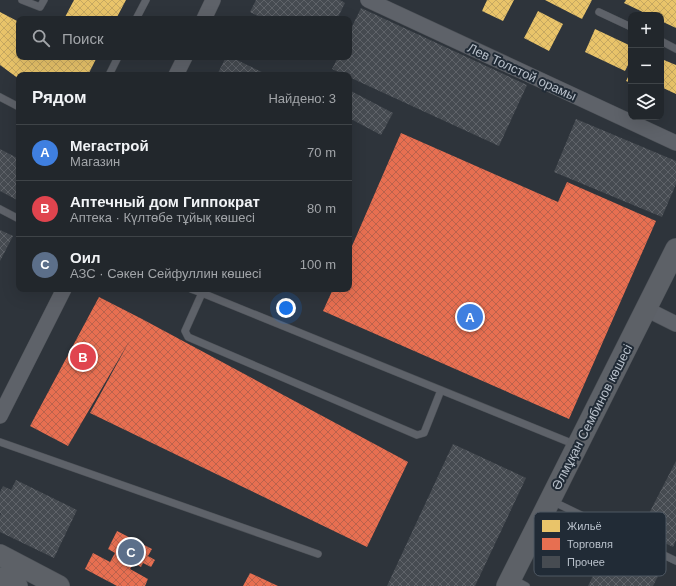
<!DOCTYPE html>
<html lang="ru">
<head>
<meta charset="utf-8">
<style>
  body { margin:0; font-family:Helvetica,sans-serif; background:#2e3338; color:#f1f3f6 }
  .controls { position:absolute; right:12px; top:12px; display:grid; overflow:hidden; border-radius:8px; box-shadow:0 4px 16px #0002 }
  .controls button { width:36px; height:36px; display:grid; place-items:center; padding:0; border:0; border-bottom:1px solid #3f4448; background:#22272c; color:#f1f3f6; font:20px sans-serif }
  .you { position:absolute; left:286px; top:308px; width:14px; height:14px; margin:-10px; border:3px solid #fff; border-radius:50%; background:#1a73e8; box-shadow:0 0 0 6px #1a73e833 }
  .badge { display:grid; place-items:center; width:26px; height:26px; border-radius:50%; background:#889099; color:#fff; font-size:13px; font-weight:700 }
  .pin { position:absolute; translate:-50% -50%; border:2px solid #fff; box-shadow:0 1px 4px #0006 }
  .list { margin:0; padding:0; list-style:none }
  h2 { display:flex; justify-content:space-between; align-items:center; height:52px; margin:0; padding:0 16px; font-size:17px }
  h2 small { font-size:13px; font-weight:400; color:#a2a5a9 }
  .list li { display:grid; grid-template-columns:26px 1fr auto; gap:12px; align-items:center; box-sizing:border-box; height:56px; padding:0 16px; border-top:1px solid #3f4448 }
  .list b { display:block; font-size:15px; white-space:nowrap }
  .list p { margin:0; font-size:13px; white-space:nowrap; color:#a2a5a9 }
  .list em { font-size:13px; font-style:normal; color:#a2a5a9 }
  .icon { flex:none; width:22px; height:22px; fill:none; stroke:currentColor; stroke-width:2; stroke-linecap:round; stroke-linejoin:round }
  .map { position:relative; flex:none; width:676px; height:586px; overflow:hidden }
  .search { position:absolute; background:#22272c; box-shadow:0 4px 16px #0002; left:16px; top:16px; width:336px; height:44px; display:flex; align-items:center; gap:10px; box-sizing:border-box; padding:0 14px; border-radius:8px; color:#a2a5a9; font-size:15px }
  .panel { position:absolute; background:#22272c; box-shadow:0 4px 16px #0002; left:16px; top:72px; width:336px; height:220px; border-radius:8px }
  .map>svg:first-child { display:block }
  .homes { fill:url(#homes-cross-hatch) }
  .shops { fill:url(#shops-cross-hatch) }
  .building { fill:url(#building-cross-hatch) }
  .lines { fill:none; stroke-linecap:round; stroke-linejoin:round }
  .lane-casing { stroke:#4c5056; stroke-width:8 }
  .street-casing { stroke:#4c5056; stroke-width:16 }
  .secondary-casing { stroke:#4c5056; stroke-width:22 }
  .lane { stroke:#5e6269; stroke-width:7 }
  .street { stroke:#5e6269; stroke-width:15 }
  .secondary { stroke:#5d6167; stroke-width:21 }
  .labels { text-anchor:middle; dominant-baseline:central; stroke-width:4; stroke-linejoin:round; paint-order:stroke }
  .street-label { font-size:13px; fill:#b9c1cb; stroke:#212b36 }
  .key { fill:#212b36; stroke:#4f5863; stroke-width:1 }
  .key-label { font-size:11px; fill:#b9c1cb }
</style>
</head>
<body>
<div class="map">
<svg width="676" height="586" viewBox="0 0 676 586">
  <defs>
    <pattern id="homes-cross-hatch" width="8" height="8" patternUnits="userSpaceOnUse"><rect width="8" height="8" fill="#e9c46a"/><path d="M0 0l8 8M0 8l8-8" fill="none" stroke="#c6a861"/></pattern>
    <pattern id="shops-cross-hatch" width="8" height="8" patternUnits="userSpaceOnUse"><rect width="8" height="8" fill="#e76f51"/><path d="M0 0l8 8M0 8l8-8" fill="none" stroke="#bb624c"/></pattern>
    <pattern id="building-cross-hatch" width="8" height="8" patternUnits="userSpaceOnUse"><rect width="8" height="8" fill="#464b51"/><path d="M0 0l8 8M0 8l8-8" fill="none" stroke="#5f6369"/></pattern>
  </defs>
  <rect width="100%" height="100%" fill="#2e343b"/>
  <path class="homes" d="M74,0H126L116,19H64Z
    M487,0H514L503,21L482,11Z
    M545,0H592L582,19Z
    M626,0H676V28L661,21V15H649L624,3Z
    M538,11L563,24L549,51L524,38Z
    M0,12L19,22V57H97L88,75H19V79L0,65Z
    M595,29L631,46V59L625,71L585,52Z
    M664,60L676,65V94L661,87V67Z
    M631,71V83L626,81Z"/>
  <path class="shops" d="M401,133L558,202L567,182L656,221L569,419L323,311L333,289H349V253Z
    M99,297L142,319L408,462L367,547L90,413L130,340L68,446L30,426Z
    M117,531L152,549L148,556L155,560L151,567L143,563L141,567L134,563L130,569L148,579L145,586H117L85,569L93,553L110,562L115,553L108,549Z
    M250,573L278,586H243Z"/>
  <path class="building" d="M256,0H340L345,3L337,19H264L250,12Z
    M361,8L527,85L499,146L349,77V75H345L332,69L338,57H349V33Z
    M226,57H231L268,75H217Z
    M349,90L393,113L381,135L349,118Z
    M576,119L676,161V184L662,217L554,172Z
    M0,149L19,159V201L0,191Z
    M0,230L13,236L0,261Z
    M453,444L526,478L475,586H387Z
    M676,461V540L673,547L640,531Z
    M16,480L77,510L54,558L0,532V516L1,513H0V492L3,486L11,490Z
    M611,539L663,566L653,586H588Z"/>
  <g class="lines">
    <defs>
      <path id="lane" d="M22,0L40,7L44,0
        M599,12L631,27
        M136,19L146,0
        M661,41L676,49
        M109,75L118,57
        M0,97L19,107
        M0,209L19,219
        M191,289L202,293L185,331L188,337L417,435L424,433L441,390
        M203,289L202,293L576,445
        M0,442L318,554
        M552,501L676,561
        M513,579L526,586"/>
      <path id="street" d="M368,0L676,143
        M204,19L213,0
        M176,75L185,57
        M646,309L676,324
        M0,416L64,289"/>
      <path id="secondary" d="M0,555L59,586
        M0,578L17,586
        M507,586L676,249"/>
    </defs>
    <use href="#lane" class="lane-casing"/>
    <use href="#street" class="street-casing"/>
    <use href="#secondary" class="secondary-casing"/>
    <use href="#lane" class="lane"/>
    <use href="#street" class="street"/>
    <use href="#secondary" class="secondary"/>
  </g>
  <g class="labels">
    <g class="street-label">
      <text transform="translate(522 72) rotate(25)">Лев Толстой орамы</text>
      <text transform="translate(592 417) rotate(-63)">Әлмұқан Сембинов көшесі</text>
    </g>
  </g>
  <rect x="534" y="512" width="132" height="64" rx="6" class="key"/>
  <rect x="542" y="520" width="18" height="12" fill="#e9c46a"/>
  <rect x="542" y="538" width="18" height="12" fill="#e76f51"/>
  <rect x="542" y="556" width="18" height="12" fill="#464b51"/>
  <g class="key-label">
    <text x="567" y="530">Жильё</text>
    <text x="567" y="548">Торговля</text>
    <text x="567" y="566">Прочее</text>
  </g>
</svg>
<div class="controls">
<button>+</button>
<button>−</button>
<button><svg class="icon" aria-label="layers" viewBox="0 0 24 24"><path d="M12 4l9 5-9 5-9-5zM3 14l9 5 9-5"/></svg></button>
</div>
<div class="you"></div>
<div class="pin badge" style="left:470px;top:317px;background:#3f7fe0">A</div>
<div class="pin badge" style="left:83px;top:357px;background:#e0444e">B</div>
<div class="pin badge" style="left:131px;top:552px;background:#5c6f8a">C</div>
<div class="search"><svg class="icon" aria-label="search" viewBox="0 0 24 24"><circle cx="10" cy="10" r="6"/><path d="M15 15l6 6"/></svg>Поиск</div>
<section class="panel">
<h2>Рядом<small>Найдено: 3</small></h2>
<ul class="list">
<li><span class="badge" style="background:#3f7fe0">A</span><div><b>Мегастрой</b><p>Магазин</p></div><em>70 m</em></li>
<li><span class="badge" style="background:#e0444e">B</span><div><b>Аптечный дом Гиппократ</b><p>Аптека · Күлтөбе тұйық көшесі</p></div><em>80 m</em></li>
<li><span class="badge" style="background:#5c6f8a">C</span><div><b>Оил</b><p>АЗС · Сәкен Сейфуллин көшесі</p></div><em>100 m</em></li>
</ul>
</section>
</div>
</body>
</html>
